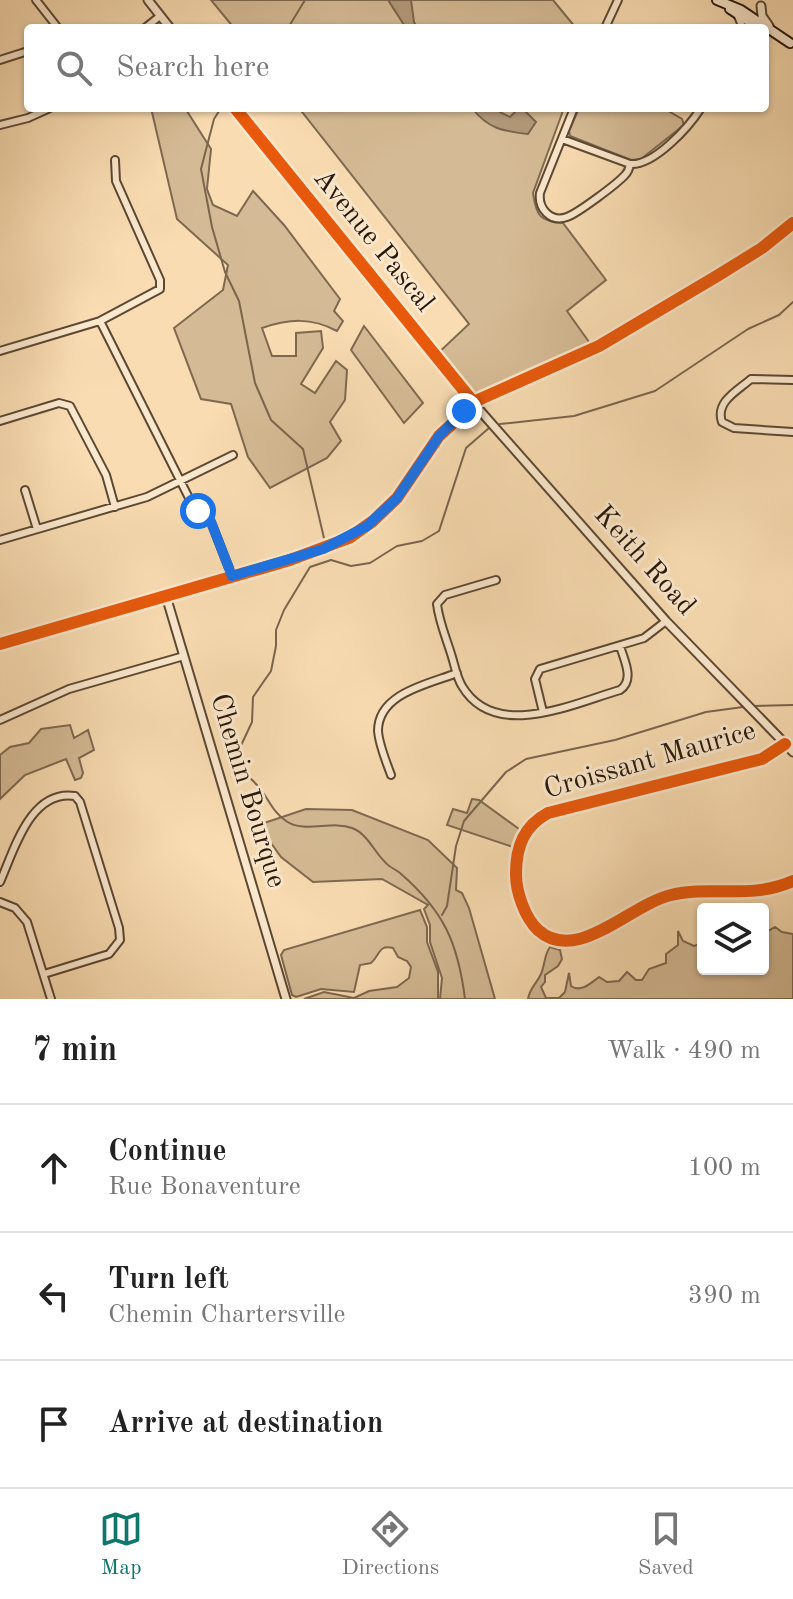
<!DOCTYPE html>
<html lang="en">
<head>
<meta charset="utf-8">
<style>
  body { margin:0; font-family:"Old Standard TT",serif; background:#f6f6f6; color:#222 }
  .controls { position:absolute; right:24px; bottom:24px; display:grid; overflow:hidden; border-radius:8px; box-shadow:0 2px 6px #0004 }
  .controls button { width:72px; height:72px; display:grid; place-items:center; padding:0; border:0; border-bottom:2px solid #e0e0e0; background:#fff; color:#222; font:40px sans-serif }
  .stop { position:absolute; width:24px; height:24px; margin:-18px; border:6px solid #1a73e8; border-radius:50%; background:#fff }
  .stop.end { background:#1a73e8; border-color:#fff; box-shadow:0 2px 8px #0008 }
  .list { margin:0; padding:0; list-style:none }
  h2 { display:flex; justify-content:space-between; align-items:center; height:104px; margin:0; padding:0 32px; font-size:34px }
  h2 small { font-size:26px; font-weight:400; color:#767676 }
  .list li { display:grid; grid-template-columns:52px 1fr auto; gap:24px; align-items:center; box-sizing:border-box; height:128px; padding:0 32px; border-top:2px solid #e0e0e0 }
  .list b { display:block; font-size:30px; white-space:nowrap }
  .list p { margin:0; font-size:26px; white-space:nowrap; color:#767676 }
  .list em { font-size:26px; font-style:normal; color:#767676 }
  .icon { flex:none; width:44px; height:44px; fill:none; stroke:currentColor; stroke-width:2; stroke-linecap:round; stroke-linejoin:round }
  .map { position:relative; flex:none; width:793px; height:999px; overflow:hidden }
  .search { position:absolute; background:#fff; box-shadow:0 2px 6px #0004; left:24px; right:24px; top:24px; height:88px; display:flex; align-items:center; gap:20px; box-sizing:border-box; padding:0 28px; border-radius:8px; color:#767676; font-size:30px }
  .sheet { height:488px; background:#fff }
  nav { display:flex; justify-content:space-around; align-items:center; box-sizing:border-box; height:112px; border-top:2px solid #e0e0e0; background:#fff; font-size:22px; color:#767676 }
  nav a { display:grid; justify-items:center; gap:4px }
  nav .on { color:#0f766e }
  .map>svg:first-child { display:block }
  .green { fill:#d5bb95; stroke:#7e6950; stroke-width:2 }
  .water { fill:#b29979; stroke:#7a654d; stroke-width:2 }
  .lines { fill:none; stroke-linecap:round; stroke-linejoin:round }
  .stream { stroke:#7a654d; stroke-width:2 }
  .minor-casing { stroke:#5c4834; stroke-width:10 }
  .tertiary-casing { stroke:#5c4834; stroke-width:11 }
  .secondary-casing { stroke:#27170a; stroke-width:12 }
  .minor { stroke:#fbe8cd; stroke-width:6 }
  .tertiary { stroke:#fbe8cd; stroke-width:7 }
  .secondary { stroke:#fbe8cd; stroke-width:8 }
  .cycleway-casing { stroke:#fbe8cd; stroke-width:17 }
  .cycleway { stroke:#e8590c; stroke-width:12 }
  .route { stroke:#1a73e8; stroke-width:10 }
  .labels { text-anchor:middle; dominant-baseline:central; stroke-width:6; stroke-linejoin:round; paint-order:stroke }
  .street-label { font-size:28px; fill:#27170a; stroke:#fbe8cd }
</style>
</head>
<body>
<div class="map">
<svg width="793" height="999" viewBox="0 0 793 999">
  <rect width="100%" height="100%" fill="#f9dcb2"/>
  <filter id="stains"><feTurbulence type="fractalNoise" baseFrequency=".0025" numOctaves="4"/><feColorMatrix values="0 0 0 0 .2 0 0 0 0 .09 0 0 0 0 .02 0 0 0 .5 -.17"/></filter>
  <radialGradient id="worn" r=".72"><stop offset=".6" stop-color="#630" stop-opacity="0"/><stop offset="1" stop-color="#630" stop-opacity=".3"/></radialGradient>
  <path class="green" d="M211,0H553L576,28H234Z
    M151,108H185L211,149L207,189L213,205L237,216L253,191L284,225L340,299L334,311L343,321L337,331C311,317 289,319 262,328L272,356H296V333L321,331L323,348L301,384L315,393L336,361L347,370L345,400L330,422L341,441L327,458L270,488L248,457L231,404L201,399L174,328L223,290L228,265L177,219Z
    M299,108H564L533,193C536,215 540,222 563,223L606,280L567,311L594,349L474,403L435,356L469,324Z
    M579,108H663L682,119L684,125L641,159L631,160L570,136L569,131Z
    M364,326L423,403L404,423L351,350Z
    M70,725L74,738L88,730L94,750L79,758L83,773L81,778L75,780L66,759L25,775L0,799V755L10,747L29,743L41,729Z
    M472,799L479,800L526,834L519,849L447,825L453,809L467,813Z
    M306,809L352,810L428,840L457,868L456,890L462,893L469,908L495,999H440L442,978L430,942V925L424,909L428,905L382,879L313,882L281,857L258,825Z
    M420,910L427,927V942L438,972V999H304L324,992L354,998L369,991L397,987L409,978L411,967L407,961L398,957L393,948C378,944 380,956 371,963L360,965L354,992L321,989L296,997L292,995L281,955L284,950Z
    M775,927L782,932L793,934V999H528C530,987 536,985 541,974C545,965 544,955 550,947L560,950L562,959L558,966L545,975V982L541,987L546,998H559L565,992L569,973L571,986C581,993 591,983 599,977L607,982L619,981L627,972L636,980H642L649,969L666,963V954L678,945V931L683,941L694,946L700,944L703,937V969H763V934Z"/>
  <path class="water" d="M388,0H411L414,22L417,28H406Z
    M472,108H492L510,117L517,110H524L536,122L528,134C503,131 488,129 472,108Z"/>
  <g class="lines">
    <path class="stream" d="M288,28L305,0
      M221,108L214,119L201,169L212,227L225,272L239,301L255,383L271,420L303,449L324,538
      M500,424L574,416L655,391L748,329L779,315L793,302
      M754,706L793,705
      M442,915L447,906L456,846L464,821L506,772L526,759L615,740L706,712L743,707
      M465,999C458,943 444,911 400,873C395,869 389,867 385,862C374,852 368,834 352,828C331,820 305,834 286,821C271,811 268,796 256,784C251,778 243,773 237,769V754L252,722L253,697L271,671L276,646V630L284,610L310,567L331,560L351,566L370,563L397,546L422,541L439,531L466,448L489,428"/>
    <defs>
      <path id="minor" d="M36,0L58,28
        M738,16L743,28
        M145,28L160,16
        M605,28L618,0
        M765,32H766
        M0,60L28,51
        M574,108L540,193C538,208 550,223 567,217C578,213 617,184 625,175C629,171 629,169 630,164
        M0,125L28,118L50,108
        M562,139L630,164C654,166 689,127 701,108
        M100,321L191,502L211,522L232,576
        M0,351L100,321L160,289V280L116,181L115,160
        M793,380L751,379C737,391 715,402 722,422L734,428L793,432
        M0,421L59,403L70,406L106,475L115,507
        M25,490L37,529
        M0,540L147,497L233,455
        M496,580L445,595L437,604C439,622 447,640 452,657C455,667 457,678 462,686C495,742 574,703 620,690C635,680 624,660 620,646
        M543,712L535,679L540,669L644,638L666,621
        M0,720L69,689L184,656
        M785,744L762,759L742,764L548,813C524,826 516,846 516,874C516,892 525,918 538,930C577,965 629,905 671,895C711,885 751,900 793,881
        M391,775C386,761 379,745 378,731C378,693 429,684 457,673
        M0,882C14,851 30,789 75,796L80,802L119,928L120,940L109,954L44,974
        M0,902L15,908L27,922L51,999"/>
      <path id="tertiary" d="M148,0L170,28
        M761,6L762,16L769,26
        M235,108L468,397L666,621L793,752
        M166,596L286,999
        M0,644L290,560L349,538L373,521L397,498L439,436L478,400L599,346L717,276L762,248L793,223"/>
      <path id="secondary" d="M717,0L741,10L790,43
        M730,9L759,28"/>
    </defs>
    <use href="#minor" class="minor-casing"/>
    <use href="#tertiary" class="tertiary-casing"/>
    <use href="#secondary" class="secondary-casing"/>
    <use href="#minor" class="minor"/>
    <use href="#tertiary" class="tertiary"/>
    <use href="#secondary" class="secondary"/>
    <defs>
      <path id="cycleway" d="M235,108L474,403
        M0,644L290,560L349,538L373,521L397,498L439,436L478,400L599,346L717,276L762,248L793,223
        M785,744L762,759L742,764L548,813C524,826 516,846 516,874C516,892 525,918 538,930C577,965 629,905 671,895C711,885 751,900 793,881"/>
    </defs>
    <use href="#cycleway" class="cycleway-casing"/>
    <use href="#cycleway" class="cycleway"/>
  </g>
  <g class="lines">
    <path class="route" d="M198,511L211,522L232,576L323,549L367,526L397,498L439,436L464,411"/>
  </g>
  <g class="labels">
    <g class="street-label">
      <text transform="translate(373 241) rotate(51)">Avenue Pascal</text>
      <text transform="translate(644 561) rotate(48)">Keith Road</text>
      <text transform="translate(650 761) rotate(-16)">Croissant Maurice</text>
      <text transform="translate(247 791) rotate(73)">Chemin Bourque</text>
    </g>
  </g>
  <rect width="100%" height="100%" filter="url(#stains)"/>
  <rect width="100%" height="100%" fill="url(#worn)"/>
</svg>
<div class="controls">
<button><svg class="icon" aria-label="layers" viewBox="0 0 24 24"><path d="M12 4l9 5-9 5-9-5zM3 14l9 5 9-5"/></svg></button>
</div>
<div class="stop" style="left:198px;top:511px"></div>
<div class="stop end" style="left:464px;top:411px"></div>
<div class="search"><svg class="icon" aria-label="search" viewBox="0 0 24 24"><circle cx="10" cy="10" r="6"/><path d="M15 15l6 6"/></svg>Search here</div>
</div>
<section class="sheet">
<h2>7 min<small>Walk · 490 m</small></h2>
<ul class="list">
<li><svg class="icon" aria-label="ahead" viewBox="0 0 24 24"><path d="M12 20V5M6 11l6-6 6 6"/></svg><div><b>Continue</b><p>Rue Bonaventure</p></div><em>100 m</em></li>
<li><svg class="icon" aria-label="left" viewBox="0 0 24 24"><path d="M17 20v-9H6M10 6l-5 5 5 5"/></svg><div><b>Turn left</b><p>Chemin Chartersville</p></div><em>390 m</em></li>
<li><svg class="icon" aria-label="arrive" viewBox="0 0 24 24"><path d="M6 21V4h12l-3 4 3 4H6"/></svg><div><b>Arrive at destination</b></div></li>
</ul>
</section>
<nav>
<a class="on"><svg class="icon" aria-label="map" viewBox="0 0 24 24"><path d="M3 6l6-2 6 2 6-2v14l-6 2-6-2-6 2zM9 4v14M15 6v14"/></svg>Map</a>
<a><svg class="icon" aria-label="directions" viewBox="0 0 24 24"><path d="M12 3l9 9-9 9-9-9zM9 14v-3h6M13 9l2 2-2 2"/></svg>Directions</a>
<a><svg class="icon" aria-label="saved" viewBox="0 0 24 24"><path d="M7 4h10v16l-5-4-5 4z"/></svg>Saved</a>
</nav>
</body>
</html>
